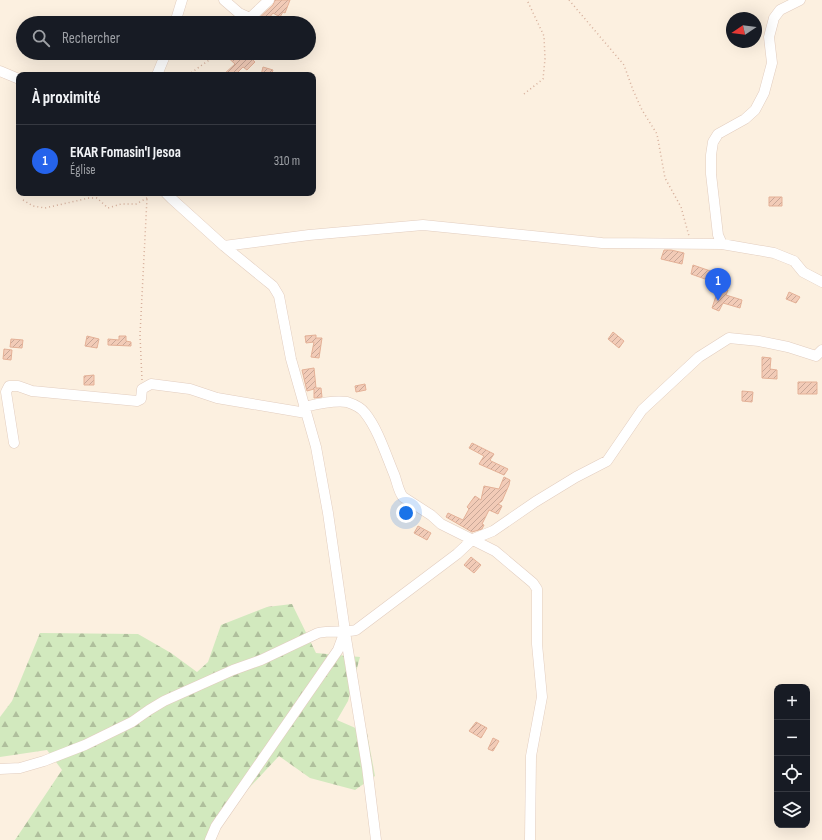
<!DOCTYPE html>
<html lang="fr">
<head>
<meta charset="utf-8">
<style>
  body { margin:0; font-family:"Sofia Sans Condensed",sans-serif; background:#242831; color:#f1f3f6 }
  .controls { position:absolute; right:12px; bottom:12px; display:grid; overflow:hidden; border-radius:8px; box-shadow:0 4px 16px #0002 }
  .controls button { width:36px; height:36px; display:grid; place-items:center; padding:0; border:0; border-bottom:1px solid #363941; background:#171b24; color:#f1f3f6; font:20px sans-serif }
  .compass { position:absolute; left:726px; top:12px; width:36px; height:36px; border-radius:50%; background:#171b24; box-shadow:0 4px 16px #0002; rotate:257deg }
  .you { position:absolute; left:406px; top:513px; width:14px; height:14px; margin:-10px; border:3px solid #fff; border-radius:50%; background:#1a73e8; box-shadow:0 0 0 6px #1a73e833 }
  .badge { display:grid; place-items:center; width:26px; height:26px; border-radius:50%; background:#2563eb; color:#fff; font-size:13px; font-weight:700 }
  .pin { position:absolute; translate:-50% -33px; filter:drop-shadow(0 1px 2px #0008) }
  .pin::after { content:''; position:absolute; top:21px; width:14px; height:12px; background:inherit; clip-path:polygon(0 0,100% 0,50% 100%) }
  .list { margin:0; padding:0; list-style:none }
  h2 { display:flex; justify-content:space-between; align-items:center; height:52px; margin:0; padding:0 16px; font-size:17px }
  h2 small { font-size:13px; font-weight:400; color:#9ea1a6 }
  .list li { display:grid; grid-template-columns:26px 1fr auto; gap:12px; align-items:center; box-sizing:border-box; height:72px; padding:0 16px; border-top:1px solid #363941 }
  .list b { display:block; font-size:15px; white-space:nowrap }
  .list p { margin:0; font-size:13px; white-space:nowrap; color:#9ea1a6 }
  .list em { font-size:13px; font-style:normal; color:#9ea1a6 }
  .icon { flex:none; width:22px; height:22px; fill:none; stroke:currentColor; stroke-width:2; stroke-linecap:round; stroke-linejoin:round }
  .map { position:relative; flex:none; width:822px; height:840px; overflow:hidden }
  .search { position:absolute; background:#171b24; box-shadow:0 4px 16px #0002; left:16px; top:16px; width:300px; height:44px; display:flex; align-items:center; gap:10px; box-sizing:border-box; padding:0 14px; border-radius:22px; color:#9ea1a6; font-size:15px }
  .panel { position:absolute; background:#171b24; box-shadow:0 4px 16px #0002; left:16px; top:72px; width:300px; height:124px; border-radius:8px }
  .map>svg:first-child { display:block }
  .forest { fill:url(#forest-firs) }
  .building { fill:url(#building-hatch); stroke:#e4b197 }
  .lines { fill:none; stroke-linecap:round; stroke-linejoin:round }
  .minor-casing { stroke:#e2cdbf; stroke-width:11 }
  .path { stroke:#d6af9b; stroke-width:1.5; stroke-dasharray:1 3; stroke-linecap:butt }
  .minor { stroke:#fff; stroke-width:10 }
</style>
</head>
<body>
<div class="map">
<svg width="822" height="840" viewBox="0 0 822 840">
  <defs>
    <pattern id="forest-firs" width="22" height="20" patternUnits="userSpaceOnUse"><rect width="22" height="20" fill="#d2e9be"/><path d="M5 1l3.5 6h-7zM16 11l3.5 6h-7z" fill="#afbf9c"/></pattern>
    <pattern id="building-hatch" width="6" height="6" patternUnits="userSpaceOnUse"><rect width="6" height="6" fill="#f2cbb7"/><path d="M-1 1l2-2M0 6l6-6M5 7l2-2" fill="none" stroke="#c8a797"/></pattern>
  </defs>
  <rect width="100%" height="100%" fill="#fcf0e0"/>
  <path class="forest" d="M292,604L316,653L360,657L348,701L337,720L367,733L375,776L355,790L310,778L279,756L219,820L216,840H15L62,770L47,750L0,757V717L12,701L40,633L138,634L171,653L197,672L208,662L221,625L267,607Z"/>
  <path class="building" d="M275,0H290L285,13L283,12L280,17L273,13L265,23H254L273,5Z
    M223,53H258L252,59L255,62L247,70L243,67L235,75H223L235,64Z
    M263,67L273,70L271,75H261Z
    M769,197H782V206H769Z
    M664,250H671L684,253L682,264L661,259Z
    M693,265L722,275L719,284L691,274Z
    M719,287L728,290L726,295L742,300L740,308L723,303L719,311L712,308Z
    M789,292L800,297L796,303L786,299Z
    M613,332L624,341L619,348L608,339Z
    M316,335V338H322L319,358L311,357L314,342L306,343L305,336Z
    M87,336L99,339L97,348L85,346Z
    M119,336H126V341L131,342V346L108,345V339L119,340Z
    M11,339L23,340L22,348L10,347Z
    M4,349L12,350L11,360L3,359Z
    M762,357L771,358L770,369L777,370V379L762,378Z
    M314,368L316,388H321L322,397L314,398V389L307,391L302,370Z
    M94,375V385H84V376Z
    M798,382H817V394H798Z
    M365,384L366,390L356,392L355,386Z
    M742,391L753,392L752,402L742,401Z
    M472,443L494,454L490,460L491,461L508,469L504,475L479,464L484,456L469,448Z
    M504,477L510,480L509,485L502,501L498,504L502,506L498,514L489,510L482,524L484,525L482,529L472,532L446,517L448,513L463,520L469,509L467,507L475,496L481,500L484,486L499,489Z
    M418,526L431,533L427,540L414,533Z
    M471,557L481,565L474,573L464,565Z
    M476,722L487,728L481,738L469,731Z
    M493,738L499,741L493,751L488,749Z"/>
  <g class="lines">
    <defs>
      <path id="minor" d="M224,0L239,13L250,18L269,0
        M800,0L780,10L774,18L769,37L772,63L764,93L755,110L745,119L718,134L713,142L711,155V174L718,235L722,244L774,253L794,261L803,272L822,282
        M175,23L182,0
        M0,71L19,79
        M157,75L166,53
        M166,193L172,199L224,246L273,286L279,296L291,359L316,447L328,513L345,631L338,650L216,826L210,840
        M224,246L309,235L423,225L602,243L722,244
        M304,407C317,404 333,400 347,402C353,404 361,407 365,413C378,429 386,455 394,474C397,481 398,491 403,497L431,515L441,524L495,551L533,583L537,589V644L542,697L531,756L530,840
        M14,443L6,392L9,386H18L32,391L137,401L141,399L142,389L151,384L190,389L217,398L306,413
        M345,632L367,767L376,840
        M0,769L20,768L44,761L85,745L132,722L149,710L164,701L233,670L261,660L318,633C330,630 346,633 356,630L457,554L473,539L493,531L535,502L576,477L607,461L642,410L699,357L729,338L759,341L788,347L816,356L822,350"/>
    </defs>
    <use href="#minor" class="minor-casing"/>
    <path class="path" d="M569,0L624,65L633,90L642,110L657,134L665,178L681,207L689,236
      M188,75L219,53
      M524,94L543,79L545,59L544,36L527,0
      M23,200L33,206L45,208L89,198H97L108,208L121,204H136L147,198L151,193
      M142,380L140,335L147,198"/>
    <use href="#minor" class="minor"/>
  </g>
</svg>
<div class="controls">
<button>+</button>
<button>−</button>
<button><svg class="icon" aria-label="locate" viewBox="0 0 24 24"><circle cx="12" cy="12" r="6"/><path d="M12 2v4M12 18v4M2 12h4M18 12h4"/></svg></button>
<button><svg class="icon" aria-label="layers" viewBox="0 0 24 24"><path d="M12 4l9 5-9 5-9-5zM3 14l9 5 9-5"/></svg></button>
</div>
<svg class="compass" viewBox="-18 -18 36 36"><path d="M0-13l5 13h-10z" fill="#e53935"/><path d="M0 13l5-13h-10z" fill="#9ea1a6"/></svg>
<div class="you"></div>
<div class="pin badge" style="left:718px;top:301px">1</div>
<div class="search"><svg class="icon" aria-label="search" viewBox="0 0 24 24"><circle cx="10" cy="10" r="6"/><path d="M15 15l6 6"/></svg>Rechercher</div>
<section class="panel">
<h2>À proximité<small></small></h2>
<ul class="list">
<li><span class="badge">1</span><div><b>EKAR Fomasin'I Jesoa</b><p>Église</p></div><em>310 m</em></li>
</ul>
</section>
</div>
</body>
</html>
